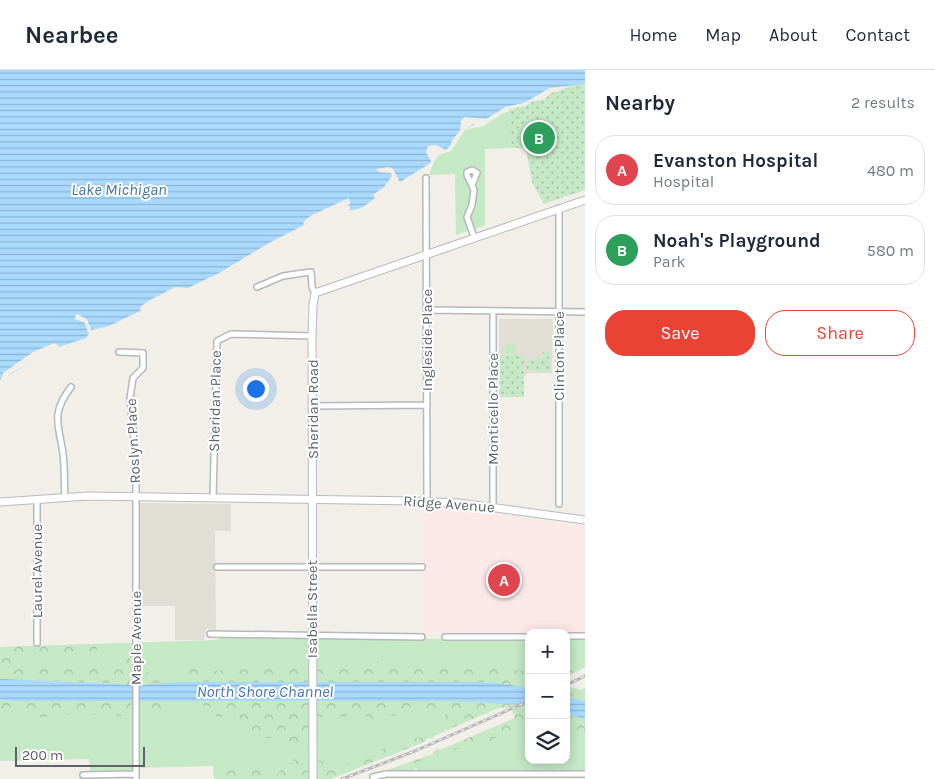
<!DOCTYPE html>
<html lang="en">
<head>
<meta charset="utf-8">
<style>
  body { margin:0; font-family:Karla,sans-serif; background:#f6f6f7; color:#1f2937 }
  .controls { position:absolute; right:15px; bottom:15px; display:grid; overflow:hidden; border-radius:10px; box-shadow:0 2px 12px #0003 }
  .controls button { width:45px; height:45px; display:grid; place-items:center; padding:0; border:0; border-bottom:1px solid #e0e1e3; background:#fff; color:#1f2937; font:25px sans-serif }
  .scale { position:absolute; left:15px; bottom:12px; width:130px; box-sizing:border-box; padding-left:5px; border:2px solid #5f6368; border-top:0; font-size:14px; line-height:18px; white-space:nowrap; color:#5f6368; -webkit-text-stroke:4px #fff; paint-order:stroke }
  .you { position:absolute; left:255px; top:318px; width:18px; height:18px; margin:-12px; border:4px solid #fff; border-radius:50%; background:#1a73e8; box-shadow:0 0 0 8px #1a73e833 }
  .badge { display:grid; place-items:center; width:32px; height:32px; border-radius:50%; background:#ea4335; color:#fff; font-size:16px; font-weight:700 }
  .pin { position:absolute; translate:-50% -50%; border:2px solid #fff; box-shadow:0 1px 5px #0006 }
  .list { margin:0; padding:0; list-style:none }
  h2 { display:flex; justify-content:space-between; align-items:center; height:65px; margin:0; padding:0 20px; font-size:21px }
  h2 small { font-size:16px; font-weight:400; color:#747a83 }
  .list li { display:grid; grid-template-columns:32px 1fr auto; gap:15px; align-items:center; box-sizing:border-box; height:70px; margin:0 10px 10px; padding:0 10px; border:1px solid #e0e1e3; border-radius:20px }
  .list b { display:block; font-size:19px; white-space:nowrap }
  .list p { margin:0; font-size:16px; white-space:nowrap; color:#747a83 }
  .list em { font-size:16px; font-style:normal; color:#747a83 }
  .actions { display:flex; gap:10px; padding:15px 20px }
  .actions a { flex:1; padding:11px 0; border:1px solid #ea4335; border-radius:20px; text-align:center; font-size:18px; color:#ea4335 }
  .actions .main { background:#ea4335; color:#fff }
  .icon { flex:none; width:28px; height:28px; fill:none; stroke:currentColor; stroke-width:2; stroke-linecap:round; stroke-linejoin:round }
  .map { position:relative; flex:none; width:585px; height:709px; overflow:hidden }
  header { display:flex; align-items:center; gap:30px; box-sizing:border-box; height:70px; padding:0 25px; background:#fff; border-bottom:1px solid #e0e1e3 }
  header strong { font-size:24px }
  nav { display:flex; gap:28px; margin-inline-start:auto; font-size:18px }
  main { display:flex }
  aside { flex:1; background:#fff }
  .map>svg:first-child { display:block }
  .education { fill:#e1ded6 }
  .medical { fill:#fce8e6 }
  .grass { fill:#c5e8c5 }
  .forest { fill:url(#forest-crowns) }
  .park { fill:url(#park-dots) }
  .water { fill:url(#water-rules) }
  .pier { fill:#f1efe8 }
  .lines { fill:none; stroke-linecap:round; stroke-linejoin:round }
  .street-casing { stroke:#b5b8bc; stroke-width:8 }
  .secondary-casing { stroke:#b6babf; stroke-width:9 }
  .street { stroke:#fff; stroke-width:5 }
  .secondary { stroke:#fff; stroke-width:7 }
  .rail-casing { stroke:#b6b7b8; stroke-width:3 }
  .rail { stroke:#fff; stroke-width:1; stroke-dasharray:4; stroke-linecap:butt }
  .labels { text-anchor:middle; dominant-baseline:central; stroke-width:4; stroke-linejoin:round; paint-order:stroke }
  .street-label { font-size:15px; fill:#5f6368; stroke:#fff }
  .water-label { font-size:16px; font-style:italic; fill:#4174aa; stroke:#fff }
</style>
</head>
<body>
<header>
<strong>Nearbee</strong>
<nav><a>Home</a><a>Map</a><a>About</a><a>Contact</a></nav>
</header>
<main>
<div class="map">
<svg width="585" height="709" viewBox="0 0 585 709">
  <defs>
    <pattern id="forest-crowns" width="20" height="18" patternUnits="userSpaceOnUse" patternTransform="scale(1.25)"><rect width="20" height="18" fill="#c5e8c5"/><path d="M2 6a3 3 0 1 1 6 0M12 15a3 3 0 1 1 6 0" fill="none" stroke="#a3c0a4"/></pattern>
    <pattern id="park-dots" width="8" height="8" patternUnits="userSpaceOnUse" patternTransform="scale(1.25)"><rect width="8" height="8" fill="#c5e8c5"/><path d="M2 2h.1M6 6h.1" fill="none" stroke="#a3c0a4" stroke-width="1.8" stroke-linecap="round"/></pattern>
    <pattern id="water-rules" width="6" height="5" patternUnits="userSpaceOnUse" patternTransform="scale(1.25)"><rect width="6" height="5" fill="#aadaff"/><path d="M0 2.5h6" fill="none" stroke="#8eb4d2"/></pattern>
  </defs>
  <rect width="100%" height="100%" fill="#f1efe8"/>
  <path class="education" d="M499,249H553L552,303H528L524,307V327H499Z
    M140,433L231,434V461H215L216,560L206,559L204,570H175V536H140Z"/>
  <path class="medical" d="M424,438L466,439L585,457V564L424,563Z"/>
  <path class="grass" d="M509,42V78L485,79V155L456,165L455,104L429,105L435,89L439,85L451,81L465,60L484,56L502,43Z
    M504 279a6 6 0 1 1 12 0a6 6 0 1 1-12 0Z
    M222,568L529,569V690H566V644L585,649V701L421,702L416,698L410,702H382L433,684L436,679L440,680L515,648L510,637L498,638L434,665L433,669L428,668L424,672L330,709H214L213,696L134,698L133,700L90,702L89,689L0,691V577L215,570Z
    M566,570H585V597L567,606L569,612L566,613Z"/>
  <path class="forest" d="M106,574L103,578L80,584L29,581L21,588L25,590L27,597L30,598L121,599L125,582L129,580L132,614L0,609V577Z
    M383,591L384,599L463,597L525,601L529,603V618L491,612L316,613V601L321,597Z
    M585,593V597L567,606L569,612L566,613V597Z
    M177,595L211,601L305,597L309,600V613L185,612L176,604Z
    M157,601L163,604L165,612L140,615L142,603Z
    M571,617L580,620L585,618V631L566,627V619Z
    M0,630L132,631L130,640L125,646L72,644C60,646 48,646 35,648L27,642L0,646Z
    M140,631H169L173,642L165,645L146,644L141,640Z
    M201,631H309L308,676L284,670L276,665L271,668L249,666L242,651L207,644Z
    M316,631H453L529,635V648L517,658L485,673L442,682L440,680L515,648L511,637L498,638L434,666L431,662L440,661L445,654V642L429,640L371,649L367,646L323,647L317,646Z
    M566,644L585,649V661L566,658Z
    M426,666L428,668L424,672L330,709H319V690L333,696L355,692L365,690L388,676Z
    M434,681L437,687C431,693 424,688 417,692C406,700 396,700 382,702L433,684Z
    M299,686L308,688V709H214V700C227,698 241,695 254,701L265,696L267,706L273,707Z"/>
  <path class="park" d="M582,13L585,14V120L544,134L532,112L526,78H509V36L545,29L551,23Z
    M543,282H550V302L526,300L527,291L542,288Z
    M499,285H521L524,287V327H499Z"/>
  <path class="water" d="M0,0H585V14L550,18L524,33L513,36L475,54L465,60L447,79L438,83L429,94L400,112L396,108L391,109C382,121 366,141 350,140L349,135L331,141L269,173L219,203L109,256L91,260L86,268L56,278L0,310Z
    M0,609L140,615L181,612H491L529,618V635L453,631H16L0,630Z
    M566,627L585,631V649L566,644Z"/>
  <path class="pier" d="M533,31L525,36L507,40L495,49L478,55L473,54L465,60L453,77L451,72L460,60L461,51L464,47L487,49L505,37Z
    M436,75L448,81L439,85L432,93L426,82L428,76Z
    M389,97L393,99L400,112L392,111L376,129L373,125L384,117L392,106L391,103L378,102L376,99Z
    M349,128L350,134L305,155L303,153L306,149L312,145Z
    M175,217L188,218L162,233L140,241L141,236L150,230Z
    M76,244L87,249L91,260L88,263L85,253L75,249Z
    M54,273L59,276L57,279L13,302L0,312L3,303L33,282Z"/>
  <g class="lines">
    <defs>
      <path id="street" d="M426,108L427,431
        M472,115L477,103L472,100L467,102V105L474,120L472,135L467,147L474,167
        M257,217L283,206L311,202L312,217L315,223
        M427,240L585,242
        M119,282L143,283V298L133,308L130,328L136,392V709
        M313,336L427,335
        M65,428C64,413 65,399 63,384C59,354 50,345 71,317
        M213,428L217,271L231,264L312,266
        M559,434V138
        M493,437V242
        M217,497H422
        M210,564L422,567
        M566,566H585
        M445,567H529
        M37,573V430
        M83,705L136,704
        M373,707L386,704H585"/>
      <path id="secondary" d="M0,432L88,426L415,431L459,433L585,450
        M313,709L312,266L313,235L315,223L585,130"/>
    </defs>
    <use href="#street" class="street-casing"/>
    <use href="#secondary" class="secondary-casing"/>
    <use href="#street" class="street"/>
    <use href="#secondary" class="secondary"/>
    <defs>
      <path id="rail" d="M566,615L585,606
        M342,709L415,681L529,631"/>
    </defs>
    <use href="#rail" class="rail-casing"/>
    <use href="#rail" class="rail"/>
  </g>
  <g class="labels">
    <g class="street-label">
      <text transform="translate(427 270) rotate(-90)">Ingleside Place</text>
      <text transform="translate(559 286) rotate(-90)">Clinton Place</text>
      <text transform="translate(215 331) rotate(-89)">Sheridan Place</text>
      <text transform="translate(313 339) rotate(-90)">Sheridan Road</text>
      <text transform="translate(493 339) rotate(-90)">Monticello Place</text>
      <text transform="translate(133 371) rotate(-93)">Roslyn Place</text>
      <text transform="translate(449 434) rotate(4)">Ridge Avenue</text>
      <text transform="translate(37 501) rotate(-90)">Laurel Avenue</text>
      <text transform="translate(312 539) rotate(-90)">Isabella Street</text>
      <text transform="translate(136 568) rotate(-90)">Maple Avenue</text>
    </g>
    <g class="water-label">
      <text x="119" y="119">Lake Michigan</text>
      <text x="265" y="621">North Shore Channel</text>
    </g>
  </g>
</svg>
<div class="controls">
<button>+</button>
<button>−</button>
<button><svg class="icon" aria-label="layers" viewBox="0 0 24 24"><path d="M12 4l9 5-9 5-9-5zM3 14l9 5 9-5"/></svg></button>
</div>
<div class="scale">200 m</div>
<div class="you"></div>
<div class="pin badge" style="left:504px;top:510px;background:#e0444e">A</div>
<div class="pin badge" style="left:539px;top:68px;background:#2e9e5b">B</div>
</div>
<aside>
<h2>Nearby<small>2 results</small></h2>
<ul class="list">
<li><span class="badge" style="background:#e0444e">A</span><div><b>Evanston Hospital</b><p>Hospital</p></div><em>480 m</em></li>
<li><span class="badge" style="background:#2e9e5b">B</span><div><b>Noah's Playground</b><p>Park</p></div><em>580 m</em></li>
</ul>
<div class="actions"><a class="main">Save</a><a>Share</a></div>
</aside>
</main>
</body>
</html>
